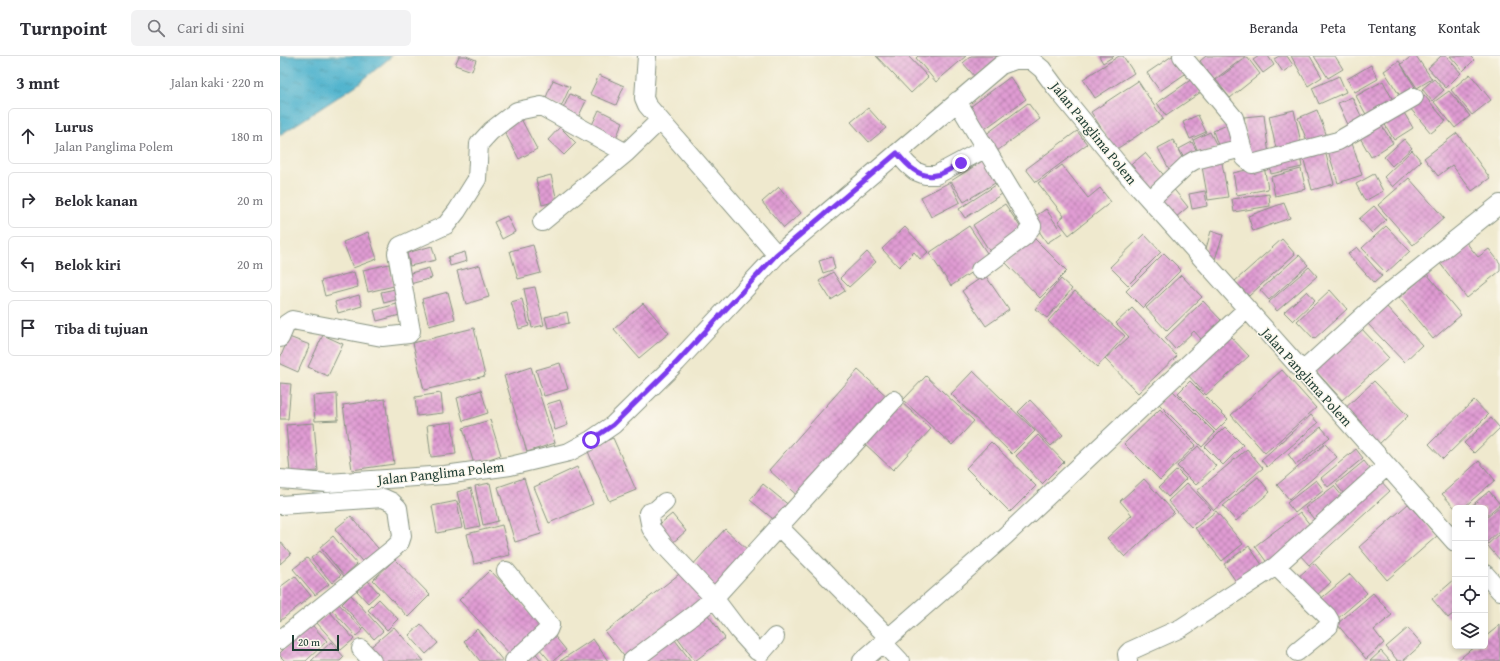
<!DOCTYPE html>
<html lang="id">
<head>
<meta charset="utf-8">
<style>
  body { margin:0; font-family:"Gentium Book Plus",serif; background:#f2f2f3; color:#2b2b33 }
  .controls { position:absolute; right:12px; bottom:12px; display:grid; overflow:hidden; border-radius:6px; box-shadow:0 2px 6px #0003 }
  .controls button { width:36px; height:36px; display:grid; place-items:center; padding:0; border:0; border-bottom:1px solid #e1e1e2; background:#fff; color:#2b2b33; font:20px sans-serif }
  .scale { position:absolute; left:12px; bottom:10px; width:47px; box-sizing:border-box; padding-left:4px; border:2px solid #1f3d34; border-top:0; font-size:11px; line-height:14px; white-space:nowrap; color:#1f3d34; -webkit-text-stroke:3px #fbf7ec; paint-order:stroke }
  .stop { position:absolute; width:12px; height:12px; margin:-9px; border:3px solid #7c3aed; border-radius:50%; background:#fff }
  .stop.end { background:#7c3aed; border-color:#fff; box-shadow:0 1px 4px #0008 }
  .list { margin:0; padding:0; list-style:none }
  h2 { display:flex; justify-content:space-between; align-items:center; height:52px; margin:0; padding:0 16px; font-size:17px }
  h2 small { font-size:13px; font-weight:400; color:#7c7c81 }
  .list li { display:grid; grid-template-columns:26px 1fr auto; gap:12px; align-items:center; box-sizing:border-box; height:56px; margin:0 8px 8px; padding:0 8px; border:1px solid #e1e1e2; border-radius:6px }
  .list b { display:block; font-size:15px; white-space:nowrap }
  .list p { margin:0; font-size:13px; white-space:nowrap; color:#7c7c81 }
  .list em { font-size:13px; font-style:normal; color:#7c7c81 }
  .icon { flex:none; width:22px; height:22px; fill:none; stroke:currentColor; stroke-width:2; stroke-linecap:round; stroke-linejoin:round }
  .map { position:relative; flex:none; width:1220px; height:605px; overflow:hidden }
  header { display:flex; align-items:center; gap:24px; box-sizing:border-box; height:56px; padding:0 20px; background:#fff; border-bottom:1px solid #e1e1e2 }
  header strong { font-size:19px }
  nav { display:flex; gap:22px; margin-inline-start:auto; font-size:14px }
  .search { width:280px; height:36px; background:#f2f2f3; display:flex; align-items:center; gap:10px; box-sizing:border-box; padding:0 14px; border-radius:6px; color:#7c7c81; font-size:15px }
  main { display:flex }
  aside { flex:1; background:#fff }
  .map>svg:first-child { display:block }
  .water { fill:url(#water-ripples); stroke:#377880 }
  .building { fill:url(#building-cross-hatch) }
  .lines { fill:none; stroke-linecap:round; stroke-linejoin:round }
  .minor-casing { stroke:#879381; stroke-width:20 }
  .minor { stroke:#fff; stroke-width:18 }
  .route { stroke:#7c3aed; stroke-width:5 }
  .labels { text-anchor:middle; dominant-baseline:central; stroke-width:3; stroke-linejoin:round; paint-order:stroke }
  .street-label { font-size:14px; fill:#1f3d34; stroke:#fbf7ec }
</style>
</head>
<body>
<header>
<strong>Turnpoint</strong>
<div class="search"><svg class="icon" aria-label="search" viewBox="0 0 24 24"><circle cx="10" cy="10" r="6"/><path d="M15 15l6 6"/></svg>Cari di sini</div>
<nav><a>Beranda</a><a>Peta</a><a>Tentang</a><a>Kontak</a></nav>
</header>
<main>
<aside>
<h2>3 mnt<small>Jalan kaki · 220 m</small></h2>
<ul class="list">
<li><svg class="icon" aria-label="ahead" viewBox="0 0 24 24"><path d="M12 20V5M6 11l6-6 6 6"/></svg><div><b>Lurus</b><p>Jalan Panglima Polem</p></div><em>180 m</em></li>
<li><svg class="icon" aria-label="right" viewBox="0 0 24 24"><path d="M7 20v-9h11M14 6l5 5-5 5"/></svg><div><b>Belok kanan</b></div><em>20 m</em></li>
<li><svg class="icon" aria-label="left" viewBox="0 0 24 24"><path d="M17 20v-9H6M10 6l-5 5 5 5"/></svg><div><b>Belok kiri</b></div><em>20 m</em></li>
<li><svg class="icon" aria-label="arrive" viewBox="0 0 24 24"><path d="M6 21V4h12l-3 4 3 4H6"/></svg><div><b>Tiba di tujuan</b></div></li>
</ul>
</aside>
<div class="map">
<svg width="1220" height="605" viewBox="0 0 1220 605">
  <defs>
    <pattern id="water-ripples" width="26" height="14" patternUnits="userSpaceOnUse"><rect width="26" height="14" fill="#4fb3cd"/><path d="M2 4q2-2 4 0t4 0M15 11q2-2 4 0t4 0" fill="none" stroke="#4193a7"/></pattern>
    <pattern id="building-cross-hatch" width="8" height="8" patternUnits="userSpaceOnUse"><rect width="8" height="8" fill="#e09bd3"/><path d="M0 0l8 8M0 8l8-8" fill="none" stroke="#b580ac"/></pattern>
  </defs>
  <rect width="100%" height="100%" fill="#fbf7ec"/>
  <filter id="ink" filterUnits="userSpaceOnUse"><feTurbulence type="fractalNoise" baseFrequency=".025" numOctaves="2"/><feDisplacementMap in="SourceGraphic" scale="8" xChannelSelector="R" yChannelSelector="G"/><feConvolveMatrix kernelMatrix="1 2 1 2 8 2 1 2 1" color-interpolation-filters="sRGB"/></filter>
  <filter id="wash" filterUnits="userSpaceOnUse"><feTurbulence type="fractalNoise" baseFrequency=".012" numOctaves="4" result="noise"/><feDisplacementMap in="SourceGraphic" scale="16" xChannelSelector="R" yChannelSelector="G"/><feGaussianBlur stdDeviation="0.9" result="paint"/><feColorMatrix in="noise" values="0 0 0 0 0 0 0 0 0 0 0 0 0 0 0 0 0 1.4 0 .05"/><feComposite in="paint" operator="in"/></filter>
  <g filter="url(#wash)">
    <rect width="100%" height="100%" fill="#efe9ce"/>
    <path class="water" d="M0,0H112L78,28L0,79Z"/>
    <g id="blocks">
      <path class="building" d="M179,0H186L196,4L192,15L175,9Z
        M596,0H628L648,21L631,37Z
        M638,0H686L656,26L636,2Z
        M691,0H723L696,22L683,7Z
        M819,0H834L823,7Z
        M839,0H843L854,17L815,42L803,23Z
        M892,0H897L908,16L880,35L867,17Z
        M926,0H966L934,24L920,5Z
        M979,0H988L994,9L983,17L973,4Z
        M999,0H1007L1013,9L1003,16L994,3Z
        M1011,0H1030L1042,21L1028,30Z
        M1034,0H1055L1063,13L1048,22Z
        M1132,0H1136L1152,23L1137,32L1121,8Z
        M1161,0H1166L1181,17L1166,32L1148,12Z
        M1170,0H1190L1194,4L1183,15Z
        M967,1L980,18L950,42L936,24Z
        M1119,5L1136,33L1122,43L1104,15Z
        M1091,9L1098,23L1075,36L1067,23Z
        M1190,18L1211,44L1192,59L1171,34Z
        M319,19L344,30L336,49L310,38Z
        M1059,20L1066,36L1039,48L1032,32Z
        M730,21L746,43L702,75L686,54Z
        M912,23L921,36L886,60L877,47Z
        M1154,23L1164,34L1152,45L1142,33Z
        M273,24L290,31L281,51L265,44Z
        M858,25L883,63L835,94L811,56Z
        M1103,25L1116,50L1089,64L1076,40Z
        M1169,35L1190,60L1175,72L1154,46Z
        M290,38L306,45L296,66L280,59Z
        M1144,39L1166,65L1151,77L1129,51Z
        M1072,41L1084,66L1070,73L1058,47Z
        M748,47L760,63L713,98L701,82Z
        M588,52L606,72L589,86L571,66Z
        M319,54L343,66L335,84L310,73Z
        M1014,54L1022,92L997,97L989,60Z
        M1037,54L1048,83L1029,90L1018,62Z
        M1123,55L1133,72L1114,84L1104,67Z
        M918,59L926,76L910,83L903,66Z
        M984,59L989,99L968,102L964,61Z
        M240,61L257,93L239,103L222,71Z
        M1100,67L1113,87L1091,101L1079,80Z
        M947,69L955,89L940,95L933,75Z
        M280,71L296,87L284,99L268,84Z
        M797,75L807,88L756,126L746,113Z
        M930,76L938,92L920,100L913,84Z
        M1177,77L1210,122L1192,135L1172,109L1158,120L1144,102Z
        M1124,83L1132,92L1112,110L1104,101Z
        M893,84L905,107L890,115L878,92Z
        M912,86L919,99L906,106L899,93Z
        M1072,87L1082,119L1058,127L1048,95Z
        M1132,94L1141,105L1113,131L1104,121Z
        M1045,95L1054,128L1032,134L1023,101Z
        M865,97L887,123L869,138L847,112Z
        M1020,100L1022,111L991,118L989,107Z
        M941,101L948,141L928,144L921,105Z
        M707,102L720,124L684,146L671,125Z
        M782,109L808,142L820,132L831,146L789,179L778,165L784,160L758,127Z
        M984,110L988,133L957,139L953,117Z
        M1021,113L1026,133L995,140L991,121Z
        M1094,118L1103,135L1085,145L1076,128Z
        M271,119L277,145L262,149L256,123Z
        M1129,122L1164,162L1133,189L1098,149Z
        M670,126L680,146L651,161L641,141Z
        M719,127L725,136L685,162L679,153Z
        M499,131L521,157L504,172L482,146Z
        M892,131L908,151L895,162L878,141Z
        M925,135L927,150L912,153L909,138Z
        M989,138L990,150L954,156L952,143Z
        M1004,147L1010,162L973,175L968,160Z
        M725,148L745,178L712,199L693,169Z
        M1094,150L1106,164L1092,177L1079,163Z
        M766,153L782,177L767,187L751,163Z
        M227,160L235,176L222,183L214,166Z
        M689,170L711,203L671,230L649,197Z
        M1106,170L1130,195L1106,217L1082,192Z
        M625,171L648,196L640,203L634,196L619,211L602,193Z
        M931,175L943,179L935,203L924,200Z
        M88,176L97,203L73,212L63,186Z
        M864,178L881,196L848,229L830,211Z
        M751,179L787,215L760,242L725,206Z
        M1002,183L1015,198L969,240L955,225Z
        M1185,185L1198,201L1209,193L1220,207V215L1187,242L1159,206Z
        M253,189L261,217L238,223L230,195Z
        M152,190L156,204L130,210L127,197Z
        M1077,191L1102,220L1094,227L1068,198Z
        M185,196L187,205L170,210L168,201Z
        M587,196L596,206L569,231L560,222Z
        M884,197L901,214L863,252L846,235Z
        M1019,199L1028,209L989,244L980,234Z
        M552,201L555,213L543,217L539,205Z
        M109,208L114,230L88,236L83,214Z
        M200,209L209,241L186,248L177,215Z
        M1029,211L1037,220L997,255L989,246Z
        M149,212L152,222L130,228L127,218Z
        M74,216L78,231L45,240L41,225Z
        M553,216L565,235L551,244L539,225Z
        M1147,218L1181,259L1153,283L1119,242Z
        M705,219L729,254L706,270L682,235Z
        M901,219L922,241L887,275L866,252Z
        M781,223L792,233L767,262L755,253Z
        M255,231L264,269L252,272L244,233Z
        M120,232L122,242L104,247L101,236Z
        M1050,234L1067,253L1034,283L1017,265Z
        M795,235L845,280L817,311L768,265Z
        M1027,235L1035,244L1013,265L1004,256Z
        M168,236L175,263L149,270L142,243Z
        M79,239L82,250L58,257L55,246Z
        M242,243L249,270L239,273L231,246Z
        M923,245L941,264L921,283L914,275L895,293L885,282Z
        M363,247L389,277L359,302L334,273Z
        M117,248L120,259L97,265L94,254Z
        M1106,250L1142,289L1124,306L1087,267Z
        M852,252L897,300L858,337L825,303L849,281L836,267Z
        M287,256L289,267L268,272L265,261Z
        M1080,271L1109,302L1062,344L1034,313Z
        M194,272L205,320L144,334L133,287Z
        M43,279L63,288L48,320L28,311Z
        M949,279L969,300L926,339L907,318Z
        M9,281L30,289L18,316L0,308V302Z
        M280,307L288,333L264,340L256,314Z
        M251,311L275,387L247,396L224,320Z
        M578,314L610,343L521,443L489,414Z
        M1002,314L1036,352L985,397L951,359Z
        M693,315L755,375L732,398L671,338Z
        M646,320L694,365L672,389L623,344Z
        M910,325L948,363L936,375L898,337Z
        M1094,325L1128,360L1096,391L1062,355Z
        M0,327L11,328L8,363H0Z
        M201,334L208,357L183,365L177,342Z
        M892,334L935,377L922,391L878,347Z
        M161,337L163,357L137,360L135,341Z
        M57,338L58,364L35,365L33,340Z
        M105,343L114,408L72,414L63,349Z
        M280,344L288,369L275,374L267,348Z
        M750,344L783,379L771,390L738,356Z
        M1194,344L1208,359L1163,403L1149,388Z
        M621,346L651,373L613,414L583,386Z
        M880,353L916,389L880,424L844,388Z
        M1031,359L1038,367L987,411L981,404Z
        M1211,362L1220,372L1194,397L1184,387Z
        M210,364L221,399L194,408L183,372Z
        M172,366L176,398L151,401L147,369Z
        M34,367L38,415L10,417L6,369Z
        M945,371L963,389L943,409L925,391Z
        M1041,371L1050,381L1016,409L1008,398Z
        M758,379L784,406L762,428L736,400Z
        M333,382L356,434L329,445L307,393Z
        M711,386L756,430L730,456L686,412Z
        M1045,388L1057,401L1009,443L997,429Z
        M918,390L936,410L916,429L897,410Z
        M967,393L983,412L934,454L917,435Z
        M1076,393L1083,402L1048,431L1041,422Z
        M1084,405L1095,419L1067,442L1056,428Z
        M1199,405L1215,424L1183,452H1175L1162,438Z
        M297,411L313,448L269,467L254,431Z
        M897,414L906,423L888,441L879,431Z
        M978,421L990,436L956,465L943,450Z
        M244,422L261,478L235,486L218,431Z
        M864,423L894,456L845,501L827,482L852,459L840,445Z
        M1036,424L1044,434L1015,457L1007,447Z
        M1100,424L1110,435L1029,509L1018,497Z
        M210,427L218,465L203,469L195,430Z
        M907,427L931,453L911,471L888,445Z
        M483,428L511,451L498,467L470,444Z
        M1054,430L1066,445L1037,467L1025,452Z
        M191,432L200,470L186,473L177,436Z
        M1209,435L1220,448L1205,461V452H1189Z
        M177,445L182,472L157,477L152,450Z
        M1128,448L1157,480L1107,524L1079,491Z
        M1220,450V474L1205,488V463Z
        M936,455L963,488L942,505L915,472Z
        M1020,456L1034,474L988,508L975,490Z
        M392,458L406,475L390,489L375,472Z
        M71,460L102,497L86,510L55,473Z
        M222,469L230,499L194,508L187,478Z
        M445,473L470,496L434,535L410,512Z
        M1220,477V504L1207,489Z
        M53,480L77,508L64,520L40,491Z
        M0,485L11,498L0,508Z
        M969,490L985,513L959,530L944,508Z
        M40,495L61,519L52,527L31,502Z
        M27,502L49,528L35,539L13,513Z
        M115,503L150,539L128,561L93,524Z
        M1034,507L1051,526L1034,542L1017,522Z
        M210,514L264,571L233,601L179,544Z
        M403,515L425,543L347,604L325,576Z
        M1070,518L1087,537L1055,565L1038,545Z
        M15,520L31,540L0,565V531Z
        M1175,523V556L1168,562L1152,543Z
        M88,525L99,537L88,547L77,535Z
        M1093,537L1112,559L1094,574L1104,587L1086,603L1057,568Z
        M71,539L103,575L94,583L62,548Z
        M99,543L118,563L107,574L88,554Z
        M59,548L83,574L76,580L52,554Z
        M425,555L445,582L415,605L395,578Z
        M50,556L74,583L61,594L37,567Z
        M30,567L47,585L26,605H5L0,600V597Z
        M141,568L158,587L146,598L129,579Z
        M1220,569V605H1177L1195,590H1205V581Z
        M114,571L144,605H97L87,594Z
        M1128,572L1142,588L1123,605H1118L1106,591Z
        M197,573L223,605H200L184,585Z
        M273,578L286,594L273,605H270L258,591Z
        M392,580L411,605H360Z
        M313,583L328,605H280Z
        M51,586L64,601L60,605H31Z
        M253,594L262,605H239Z
        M1101,595L1110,605H1090Z"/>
    </g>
  </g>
  <g filter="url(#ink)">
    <use href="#blocks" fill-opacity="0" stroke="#879381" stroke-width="1"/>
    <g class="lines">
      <defs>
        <path id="minor" d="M367,0L364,42L367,49L497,199
          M902,0L954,62L965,102L972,108L1058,85L1134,41
          M677,45L752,170L745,180L700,214
          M617,97L628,109L635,115L645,119H656L706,92
          M870,144L908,108L915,104L962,92
          M262,166L346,97L380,64
          M0,282L6,268L12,264L102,281L129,278L131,275L117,197L120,190L166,169L177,155L197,123L199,88L211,75L237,55L261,50L346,97
          M1023,315L1106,239L1220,148
          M0,423L48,427L165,419L230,410L289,396L311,384L333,369L397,306L497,199L721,9L735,4H751L762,13L776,32L844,115L1175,486
          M385,446L376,454L368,457L371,472L383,488L434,542L459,575L477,595L481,597L495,581
          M0,449L103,442L112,446L118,452L122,480L120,486L114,492L0,584
          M498,470L609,582
          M996,510L1047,560L1050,565L1049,570L1017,596
          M226,515L270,569L268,574L234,605
          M1205,518L1220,535
          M603,587L620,605
          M81,593L92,605
          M352,605L416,557L434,542L614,344
          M582,605L725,480L967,253
          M848,605L847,598L850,595L901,572L996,510L1107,410"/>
      </defs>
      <use href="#minor" class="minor-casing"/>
      <use href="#minor" class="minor"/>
    </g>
  </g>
  <g class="lines" filter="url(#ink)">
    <path class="route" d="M311,384L333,369L397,306L496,199L617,97C626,108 639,123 656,119C664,118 673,111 681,107"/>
  </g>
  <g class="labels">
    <g class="street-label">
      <text transform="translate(814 77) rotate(51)">Jalan Panglima Polem</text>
      <text transform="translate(1027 321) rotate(48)">Jalan Panglima Polem</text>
      <text transform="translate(161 417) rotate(-6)">Jalan Panglima Polem</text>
    </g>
  </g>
</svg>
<div class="controls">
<button>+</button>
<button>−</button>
<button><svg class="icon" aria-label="locate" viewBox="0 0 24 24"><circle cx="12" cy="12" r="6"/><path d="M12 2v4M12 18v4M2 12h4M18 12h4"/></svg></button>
<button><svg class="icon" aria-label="layers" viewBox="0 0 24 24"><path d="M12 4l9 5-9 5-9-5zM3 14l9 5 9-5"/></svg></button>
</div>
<div class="scale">20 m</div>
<div class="stop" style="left:311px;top:384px"></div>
<div class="stop end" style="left:681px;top:107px"></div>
</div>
</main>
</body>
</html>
